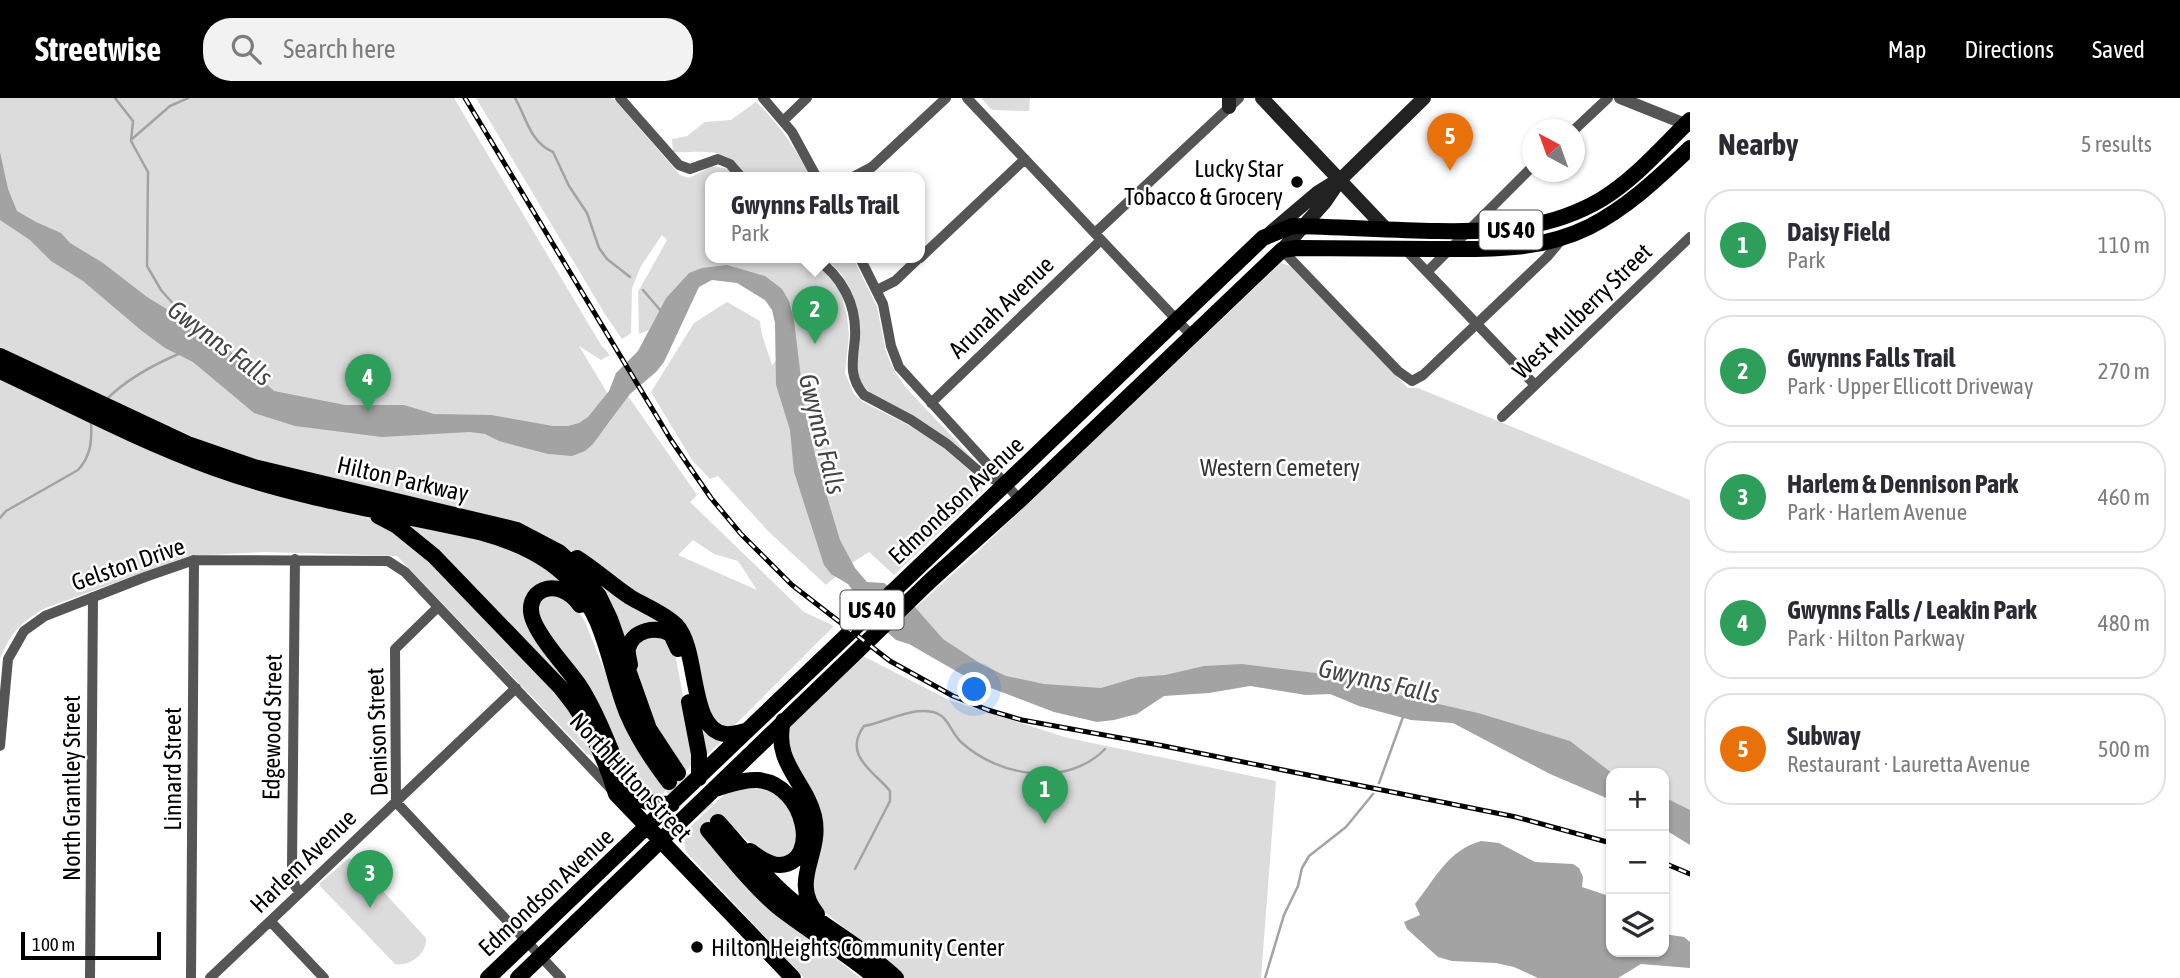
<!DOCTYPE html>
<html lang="en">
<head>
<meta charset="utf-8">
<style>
  body { margin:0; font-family:"Asap Condensed",sans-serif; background:#f2f2f3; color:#2b2b33 }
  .controls { position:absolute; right:21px; bottom:21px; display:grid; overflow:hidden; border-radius:14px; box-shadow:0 2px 5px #0004 }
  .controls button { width:63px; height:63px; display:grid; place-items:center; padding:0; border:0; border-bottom:2px solid #e1e1e2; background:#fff; color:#2b2b33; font:35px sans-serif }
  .compass { position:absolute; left:1522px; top:21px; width:63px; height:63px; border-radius:50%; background:#fff; box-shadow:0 2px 5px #0004; rotate:319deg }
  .scale { position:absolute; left:21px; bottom:18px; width:140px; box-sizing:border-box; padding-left:7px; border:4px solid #000; border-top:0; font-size:19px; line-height:24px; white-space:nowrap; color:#000; -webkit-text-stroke:5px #fff; paint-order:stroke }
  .you { position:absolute; left:975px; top:592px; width:24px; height:24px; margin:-18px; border:5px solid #fff; border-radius:50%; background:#1a73e8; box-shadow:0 0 0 10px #1a73e833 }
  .badge { display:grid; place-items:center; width:46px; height:46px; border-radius:50%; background:#000; color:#fff; font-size:23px; font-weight:700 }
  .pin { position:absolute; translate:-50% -58px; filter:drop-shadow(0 2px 4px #0008) }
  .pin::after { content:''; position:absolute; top:37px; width:24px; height:21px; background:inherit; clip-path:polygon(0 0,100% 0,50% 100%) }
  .popup { position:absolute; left:705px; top:74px; width:220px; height:91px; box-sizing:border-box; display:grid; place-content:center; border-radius:14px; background:#fff; filter:drop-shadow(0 2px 5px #0005); font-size:23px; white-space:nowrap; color:#7c7c81 }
  .popup b { font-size:26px; color:#2b2b33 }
  .popup::after { content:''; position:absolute; left:50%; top:100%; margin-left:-14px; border:14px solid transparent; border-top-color:#fff }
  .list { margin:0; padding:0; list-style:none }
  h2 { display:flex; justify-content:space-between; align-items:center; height:91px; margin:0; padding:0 28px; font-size:30px }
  h2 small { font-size:23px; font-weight:400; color:#7c7c81 }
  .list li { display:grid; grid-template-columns:46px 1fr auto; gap:21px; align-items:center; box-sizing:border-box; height:112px; margin:0 14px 14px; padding:0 14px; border:2px solid #e1e1e2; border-radius:28px }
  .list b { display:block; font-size:26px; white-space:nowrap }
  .list p { margin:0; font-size:23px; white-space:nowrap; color:#7c7c81 }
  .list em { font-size:23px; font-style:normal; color:#7c7c81 }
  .icon { flex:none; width:38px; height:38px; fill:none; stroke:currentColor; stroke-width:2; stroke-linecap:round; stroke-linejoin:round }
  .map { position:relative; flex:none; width:1690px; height:880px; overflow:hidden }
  header { display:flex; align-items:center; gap:42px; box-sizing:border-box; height:98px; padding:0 35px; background:#000; color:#fff }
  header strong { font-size:33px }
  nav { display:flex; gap:38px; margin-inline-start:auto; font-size:24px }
  .search { width:490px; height:63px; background:#f2f2f3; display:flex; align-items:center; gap:18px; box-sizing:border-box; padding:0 24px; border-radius:28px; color:#7c7c81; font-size:26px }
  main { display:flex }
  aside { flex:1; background:#fff }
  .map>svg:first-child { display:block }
  .green { fill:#dcdcdc; fill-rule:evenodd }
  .water { fill:#a3a3a3 }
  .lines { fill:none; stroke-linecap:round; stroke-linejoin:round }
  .stream { stroke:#a3a3a3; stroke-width:2.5 }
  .primary-tunnel { stroke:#d9d9d9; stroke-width:16; stroke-dasharray:16 8; stroke-linecap:butt }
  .minor { stroke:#555; stroke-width:10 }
  .tertiary { stroke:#555; stroke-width:12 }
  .secondary { stroke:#222; stroke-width:14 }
  .primary { stroke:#000; stroke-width:16 }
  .rail-casing { stroke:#000; stroke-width:5 }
  .rail { stroke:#fff; stroke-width:2.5; stroke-dasharray:8; stroke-linecap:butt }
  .poi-dot { fill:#000; stroke:#fff; stroke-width:2.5 }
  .labels { text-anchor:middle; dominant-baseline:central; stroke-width:5; stroke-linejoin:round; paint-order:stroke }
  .shield { fill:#fff; stroke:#4c4c4c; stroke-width:2 }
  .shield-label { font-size:23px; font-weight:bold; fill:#000 }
  .poi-label { font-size:24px; fill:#000; stroke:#fff; text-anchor:end }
  .street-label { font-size:24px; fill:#000; stroke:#fff }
  .park-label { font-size:24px; fill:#333; stroke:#fff }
  .water-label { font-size:26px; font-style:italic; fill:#444; stroke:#fff }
</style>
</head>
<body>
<header>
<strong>Streetwise</strong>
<div class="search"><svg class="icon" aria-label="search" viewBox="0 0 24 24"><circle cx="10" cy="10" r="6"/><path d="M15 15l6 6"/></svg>Search here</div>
<nav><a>Map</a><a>Directions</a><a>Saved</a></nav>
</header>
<main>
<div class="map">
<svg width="1690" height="880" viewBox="0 0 1690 880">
  <rect width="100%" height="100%" fill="#fff"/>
  <path class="green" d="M0,0H454L601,247L610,257L601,262L579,248L611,301L573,345L536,352C587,368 602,334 628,298L697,397L690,404L804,514L834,528L738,624L732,629C727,629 720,628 716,625C700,609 700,555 688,532L559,445L531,431L279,369L215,349L0,250ZM693,442L714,456L738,463L757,492L678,457Z
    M476,0H613L680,77L689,80L712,68L729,71L734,80H710V160H805L827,175L841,195L847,218L849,237L845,275L854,296L863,304L914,330L945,351L979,381L983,393L894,477L869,454L850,466L826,487L768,433L718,378L710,381L692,362L651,294L694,225L727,204L760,223C761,239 768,253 772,267L784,254L779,211L762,187L689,175L666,200L649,232L639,236L638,194L667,142L662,137L641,168L632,190L631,235L622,241L606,218Z
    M981,0H1030L1029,13L992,12Z
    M756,4C780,26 795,51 812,80H747C725,47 709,55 673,54L672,41L687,38L705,24L731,22Z
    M824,160H853L877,209L886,254L895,274L907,291L980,368C964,354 947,340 929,328C912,317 869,301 861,284C854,270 860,252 860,236C860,209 848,175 824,160Z
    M1281,165L1290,168L1408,290H1418L1690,402V736L1664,722V675H1611L1521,643L1316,586L1237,579L1112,605L1000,584L906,518L975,456Z
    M0,279L354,413L403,438L562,599L595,653L592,658L587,656L397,458L265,454L188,458L43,511C19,526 11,535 0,561Z
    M406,426L501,445L535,460L567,488L526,507L584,603Z
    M593,477L661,521L659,526L643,527L624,539Z
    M552,494L573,504L585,524L634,646L659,640L634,564L637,544L647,536L668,543L675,555L694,658L690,669L660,698L637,696L534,512L539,501Z
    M861,557L949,602L1068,640L1276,683L1261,880H902L878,855L820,811L808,789L819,733L786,656L787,632L795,620Z
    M702,627L722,643L702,661L697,630Z
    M754,686L786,701C794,722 806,744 783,760L763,758L721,717L754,794L860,880H804L686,754L684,744L689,730L729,692Z
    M349,760L381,791L426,840C427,856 410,869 395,866L320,788V785Z"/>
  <path class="water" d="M0,54L8,91L17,113L36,124L61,135L70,145L103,165L147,199L219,243L274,293L345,307H404L434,316L491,317L553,328H568L579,325L588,319L609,293L616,275L638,253L666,200L689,175L702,170L727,167L765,178L782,191L789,203L794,222L805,314L817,365L840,442L855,470L867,484L884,485L914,508L943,541L981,566L1006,578L1044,586L1101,590L1138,579L1165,577L1204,568L1242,566L1357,580L1390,595L1478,615L1570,643L1612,675L1611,702L1550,676L1453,625L1411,622L1359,608L1330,596L1306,597L1250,588L1209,595L1164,598L1137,616L1114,622L1097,624L1054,614L975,584L909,546L896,542L875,523L848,486L831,476L824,467L794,374L790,332L776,287L775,225L772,212L765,202L737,185L712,182L699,189L664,264L656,274L630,296L593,346L585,353L572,358L548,356L499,343L485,336L470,334L382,339L295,328L254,315L193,264L165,250L142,233L83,183L51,163L30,142L0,122Z
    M1664,699L1690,712V747L1664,731Z
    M1481,743L1499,745L1535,764L1573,766L1579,770L1583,779L1582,789L1609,798L1611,801V854H1664V836L1684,839L1690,844V870L1641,866L1618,880H1538L1514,869L1496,865L1452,863L1438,859L1407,831L1404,824L1420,817L1415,806C1435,781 1448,752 1481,743Z"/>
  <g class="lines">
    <path class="stream" d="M115,0L133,23L131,43L148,74L147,168L161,192L191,226
      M515,0C527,21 530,44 553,54L569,88L587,115L599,150L607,161L630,179
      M132,41L170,8L188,0
      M643,192L661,213
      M106,302C126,281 157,265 183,254
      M0,420L6,413L78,372C91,358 92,343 91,324
      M1379,685L1403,619
      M855,771L890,703V693C875,674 842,658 864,628C886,624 911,609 933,614C949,618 950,634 961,644C999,679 1067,690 1105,651
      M1265,880L1284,817L1298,788L1302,770L1309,758L1346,729L1373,696"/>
    <path class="primary-tunnel" d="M682,680L718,724
      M672,688L708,732"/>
    <path class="minor" d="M620,0L679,67L690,71L718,61L730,66L742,80
      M763,0L792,34L817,80
      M967,0L1191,237
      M783,23L807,0
      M1574,32L1608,0
      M851,80L872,69L946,0
      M1095,135L1239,0
      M1405,151L1535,287
      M1282,152L1398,273L1412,283L1423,277L1547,159L1562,141
      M815,160C842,178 857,207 855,240C853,263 848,278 864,297L911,322L947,346L982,376L1006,387
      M860,160L883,206L891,248L899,269L1020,402
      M920,160L1025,61
      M1427,174L1532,69
      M877,192L895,183L919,160
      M931,305L1101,142
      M1502,319L1690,139
      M295,461L292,769L295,788L300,795
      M438,509L395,551L396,704L561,880
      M0,648L8,561L24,533L45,518L145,479L194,462L388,463L405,474L613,693
      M271,824L324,880
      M90,880L93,499
      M191,880L194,462
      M210,880L516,590"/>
    <path class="tertiary" d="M1620,0L1690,28"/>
    <path class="secondary" d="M1229,0V9
      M1262,0L1387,132
      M1271,134L1317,95L1338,82
      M1282,152L1325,104L1340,82L1424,0"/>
    <path class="primary" d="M0,258L188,346L254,369L517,432L559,454L576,469L599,498L610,521L649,631L678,675
      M0,273C70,306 140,343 214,370C300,401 394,415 483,435C534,449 575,473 597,523C610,553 615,585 627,615C638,641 652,662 669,684
      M378,418L397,428L434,458L561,590C588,622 604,656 616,696L793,880
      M577,460C596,472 612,487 630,499C645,508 664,515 676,527C700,552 688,631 725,636C732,637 740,634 746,633
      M580,507C558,476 520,492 534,524C544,547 567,569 581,590C600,621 612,656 626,689C640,705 651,706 672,706
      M630,567C629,561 627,555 628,550C634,531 656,528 671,536L678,551
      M689,604L699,656V680
      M783,623C773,665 805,682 814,718C823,756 789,782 817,816
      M715,691C729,687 743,681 758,682C806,686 821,765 780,767C769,767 758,759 750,753
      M718,724C741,749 762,777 788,799C822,828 863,849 896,880
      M708,732C730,758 752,787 778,809C810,834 845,854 876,880
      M488,880L1263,140L1292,128C1340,129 1388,132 1437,133C1495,134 1550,132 1602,101C1636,80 1662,49 1690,22
      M518,880L931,482L1020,402L1282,152L1297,150C1341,150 1386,151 1431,151C1486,151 1538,154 1589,129C1628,109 1658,80 1690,50"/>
    <defs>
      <path id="rail" d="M465,0L671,342L711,400L741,436L792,487L890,563L953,598L988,612L1022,622L1159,647L1516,719L1611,745
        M1664,765L1690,776"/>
    </defs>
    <use href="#rail" class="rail-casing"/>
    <use href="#rail" class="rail"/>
  </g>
  <g class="poi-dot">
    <circle cx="1297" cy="84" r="7"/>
    <circle cx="697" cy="849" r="7"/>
  </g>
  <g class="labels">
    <g class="shield">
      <rect x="1479.5" y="112.5" width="63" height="39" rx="5"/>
      <rect x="840.5" y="492.5" width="63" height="39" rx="5"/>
    </g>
    <g class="shield-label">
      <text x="1511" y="132">US 40</text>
      <text x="872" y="512">US 40</text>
    </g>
    <g class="poi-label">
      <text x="1283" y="70">Lucky Star<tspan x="1283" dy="28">Tobacco &amp; Grocery</tspan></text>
      <text x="711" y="849" text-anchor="start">Hilton Heights Community Center</text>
    </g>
    <g class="street-label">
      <text transform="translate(1001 209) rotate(-44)">Arunah Avenue</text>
      <text transform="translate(1582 213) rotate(-44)">West Mulberry Street</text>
      <text transform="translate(403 381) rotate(13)">Hilton Parkway</text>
      <text transform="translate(956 402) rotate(-43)">Edmondson Avenue</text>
      <text transform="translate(128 466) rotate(-19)">Gelston Drive</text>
      <text transform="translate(272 629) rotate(-89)">Edgewood Street</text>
      <text transform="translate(377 634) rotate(-92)">Denison Street</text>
      <text transform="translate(172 671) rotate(-90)">Linnard Street</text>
      <text transform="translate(631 679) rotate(47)">North Hilton Street</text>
      <text transform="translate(71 690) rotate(-90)">North Grantley Street</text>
      <text transform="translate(303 763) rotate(-44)">Harlem Avenue</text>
      <text transform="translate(546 794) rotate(-43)">Edmondson Avenue</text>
    </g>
    <g class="park-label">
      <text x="1280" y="369">Western Cemetery</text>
    </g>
    <g class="water-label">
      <text transform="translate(220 245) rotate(37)">Gwynns Falls</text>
      <text transform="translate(822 336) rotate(76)">Gwynns Falls</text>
      <text transform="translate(1379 583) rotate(13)">Gwynns Falls</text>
    </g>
  </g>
</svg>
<div class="controls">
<button>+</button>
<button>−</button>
<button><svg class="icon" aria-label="layers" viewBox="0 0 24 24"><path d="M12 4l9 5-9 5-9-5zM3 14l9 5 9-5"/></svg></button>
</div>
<svg class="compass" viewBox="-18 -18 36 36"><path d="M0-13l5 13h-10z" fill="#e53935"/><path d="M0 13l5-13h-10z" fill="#7c7c81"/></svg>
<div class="scale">100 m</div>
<div class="you"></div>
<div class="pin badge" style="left:1045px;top:726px;background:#2e9e5b">1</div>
<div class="pin badge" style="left:815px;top:246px;background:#2e9e5b">2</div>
<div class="popup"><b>Gwynns Falls Trail</b>Park</div>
<div class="pin badge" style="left:370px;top:810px;background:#2e9e5b">3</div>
<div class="pin badge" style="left:368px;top:314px;background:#2e9e5b">4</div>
<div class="pin badge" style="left:1450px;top:73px;background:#e8710a">5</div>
</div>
<aside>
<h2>Nearby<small>5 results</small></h2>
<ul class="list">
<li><span class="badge" style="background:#2e9e5b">1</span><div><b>Daisy Field</b><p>Park</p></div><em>110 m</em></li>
<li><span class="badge" style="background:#2e9e5b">2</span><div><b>Gwynns Falls Trail</b><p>Park · Upper Ellicott Driveway</p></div><em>270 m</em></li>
<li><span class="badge" style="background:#2e9e5b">3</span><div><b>Harlem &amp; Dennison Park</b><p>Park · Harlem Avenue</p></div><em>460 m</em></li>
<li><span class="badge" style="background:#2e9e5b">4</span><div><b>Gwynns Falls / Leakin Park</b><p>Park · Hilton Parkway</p></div><em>480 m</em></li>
<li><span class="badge" style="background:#e8710a">5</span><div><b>Subway</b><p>Restaurant · Lauretta Avenue</p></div><em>500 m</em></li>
</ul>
</aside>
</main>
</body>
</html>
